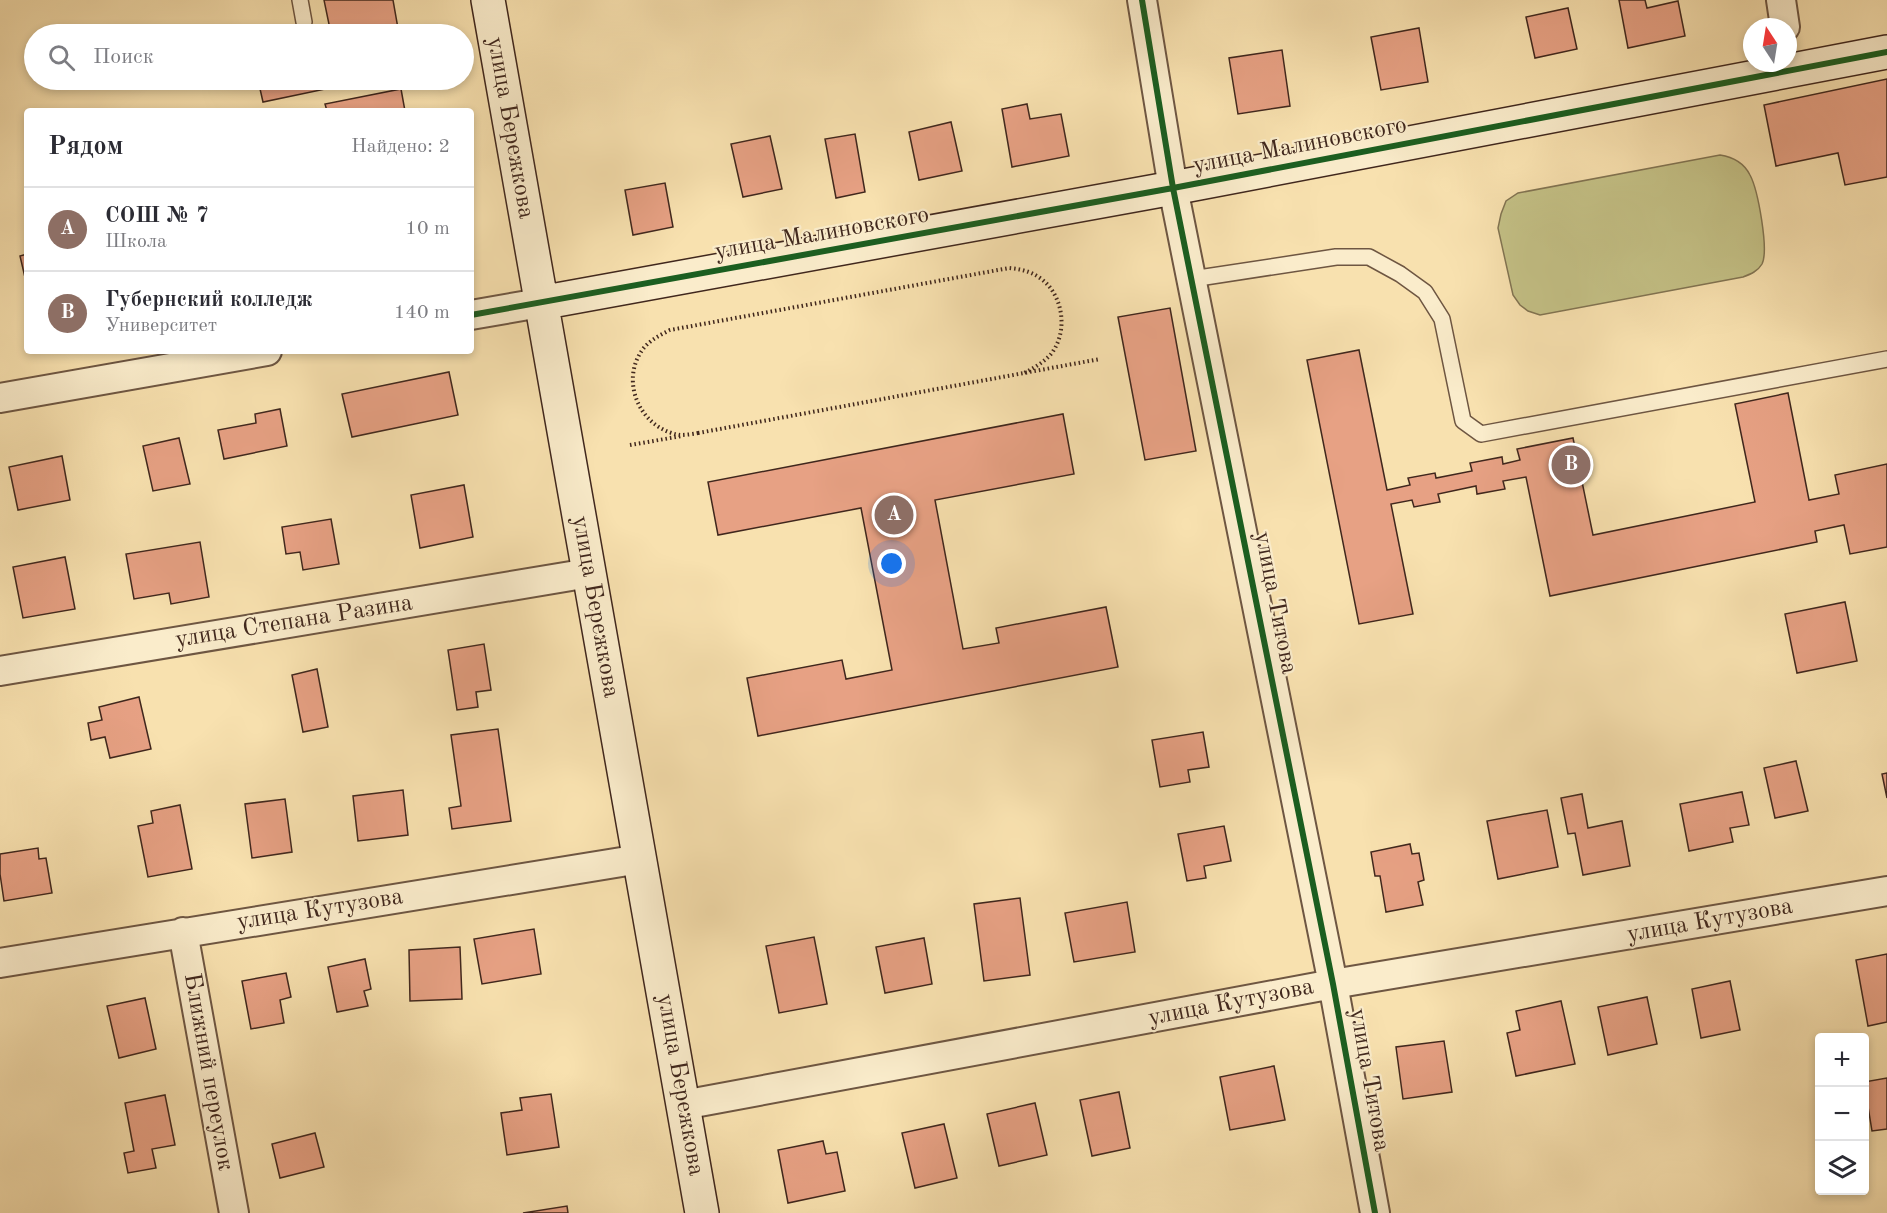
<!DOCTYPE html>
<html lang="ru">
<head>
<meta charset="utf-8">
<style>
  body { margin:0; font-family:"Old Standard TT",serif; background:#f2f2f3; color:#2b2b33 }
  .controls { position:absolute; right:18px; bottom:18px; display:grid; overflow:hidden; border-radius:6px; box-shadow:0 3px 9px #0003 }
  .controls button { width:54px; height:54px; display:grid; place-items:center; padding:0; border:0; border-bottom:2px solid #e1e1e2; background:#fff; color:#2b2b33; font:30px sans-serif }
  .compass { position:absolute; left:1743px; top:18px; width:54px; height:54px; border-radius:50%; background:#fff; box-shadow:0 3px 9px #0003; rotate:348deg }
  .you { position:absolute; left:892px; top:564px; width:21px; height:21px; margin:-15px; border:4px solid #fff; border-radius:50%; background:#1a73e8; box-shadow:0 0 0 9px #1a73e833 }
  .badge { display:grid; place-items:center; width:39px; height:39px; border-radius:50%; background:#8f2418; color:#fff; font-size:20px; font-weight:700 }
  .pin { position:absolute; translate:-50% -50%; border:3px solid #fff; box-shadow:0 2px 6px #0006 }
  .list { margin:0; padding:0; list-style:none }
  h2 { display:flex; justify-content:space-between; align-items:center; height:78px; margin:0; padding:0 24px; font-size:26px }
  h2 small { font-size:20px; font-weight:400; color:#7c7c81 }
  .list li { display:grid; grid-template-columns:39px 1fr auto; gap:18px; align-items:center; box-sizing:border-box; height:84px; padding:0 24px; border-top:2px solid #e1e1e2 }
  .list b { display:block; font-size:22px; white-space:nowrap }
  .list p { margin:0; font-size:20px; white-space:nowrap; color:#7c7c81 }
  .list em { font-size:20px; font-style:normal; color:#7c7c81 }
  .icon { flex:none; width:33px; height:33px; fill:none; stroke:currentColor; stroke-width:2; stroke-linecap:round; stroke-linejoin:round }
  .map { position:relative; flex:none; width:1887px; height:1213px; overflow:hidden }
  .search { position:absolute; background:#fff; box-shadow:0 3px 9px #0003; left:24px; top:24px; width:450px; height:66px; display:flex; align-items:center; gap:15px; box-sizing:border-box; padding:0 21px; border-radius:33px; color:#7c7c81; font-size:22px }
  .panel { position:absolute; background:#fff; box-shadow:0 3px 9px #0003; left:24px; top:108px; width:450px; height:246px; border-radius:6px }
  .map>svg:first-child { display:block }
  .green { fill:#c4c186; stroke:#827452; stroke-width:1.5 }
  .building { fill:#e7a184; stroke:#40271d; stroke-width:1.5 }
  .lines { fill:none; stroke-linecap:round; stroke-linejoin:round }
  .lane-casing { stroke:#6e5642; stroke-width:18 }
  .street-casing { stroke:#6e5642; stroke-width:32 }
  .secondary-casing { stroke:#40271d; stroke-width:36 }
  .path { stroke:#40271d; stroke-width:4; stroke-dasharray:1.5 3; stroke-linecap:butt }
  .lane { stroke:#faeccb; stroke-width:15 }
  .street { stroke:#faeccb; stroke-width:28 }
  .secondary { stroke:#faeccb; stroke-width:33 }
  .cycleway-casing { stroke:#faeccb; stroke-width:10 }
  .cycleway { stroke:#1b5e20; stroke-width:6 }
  .labels { text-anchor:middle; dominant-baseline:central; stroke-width:4.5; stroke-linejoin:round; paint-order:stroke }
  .street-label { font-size:24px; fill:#40271d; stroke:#faeccb }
</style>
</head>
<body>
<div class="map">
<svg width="1887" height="1213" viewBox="0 0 1887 1213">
  <rect width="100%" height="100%" fill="#f8e1af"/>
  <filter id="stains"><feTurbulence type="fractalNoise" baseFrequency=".00333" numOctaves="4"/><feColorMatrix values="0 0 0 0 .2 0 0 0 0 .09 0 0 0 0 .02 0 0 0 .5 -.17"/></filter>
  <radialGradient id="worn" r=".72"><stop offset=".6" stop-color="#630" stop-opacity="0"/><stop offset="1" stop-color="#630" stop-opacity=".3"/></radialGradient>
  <path class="green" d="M1720,155C1733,157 1744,163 1750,175C1758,190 1769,250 1762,264C1758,271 1751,274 1743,277L1540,315L1528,311L1520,305L1513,295L1498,228L1501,214L1506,201L1518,193Z"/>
  <path class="building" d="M324,0H393L399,34H331Z
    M1619,0H1645L1647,8L1678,1L1685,36L1628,48Z
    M1568,8L1577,49L1535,58L1526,17Z
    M1419,28L1428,82L1381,90L1371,37Z
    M1282,50L1290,106L1238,114L1229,58Z
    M1887,79V177L1845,185L1838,153L1776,166L1764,105Z
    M258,80H334L335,87L263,102Z
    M401,89L405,111H327L325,104Z
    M1027,104L1030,119L1061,114L1069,156L1012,167L1002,109Z
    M951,122L962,171L919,180L909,132Z
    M855,134L865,192L836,198L825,139Z
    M770,136L782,189L743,197L731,144Z
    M665,183L673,227L633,235L625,190Z
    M27,254V286L20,256Z
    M1170,308L1196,451L1145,460L1118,317Z
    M1359,350L1387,490L1410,485L1408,478L1435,473L1436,478L1472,471L1470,463L1502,457L1503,464L1520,460L1517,449L1573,438L1593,535L1755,502L1735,404L1788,393L1809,500L1839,494L1835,475L1887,464V547L1850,554L1844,525L1815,531L1817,542L1550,596L1526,477L1503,481L1505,489L1477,494L1476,486L1438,494L1440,502L1414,507L1412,500L1391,504L1413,614L1359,624L1307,360Z
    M449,372L458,415L352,437L342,394Z
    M280,409L287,446L224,459L218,430L256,423L255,414Z
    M1063,414L1074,474L935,500L963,649L999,643L996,628L1106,607L1118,667L758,736L747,678L842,660L846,679L892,670L861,508L718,535L708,482Z
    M179,438L190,484L153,491L143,446Z
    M62,456L70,500L18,510L9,467Z
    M464,485L473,537L420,548L411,495Z
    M331,519L339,564L303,570L300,552L286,554L282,527Z
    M200,542L209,597L171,604L169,593L134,599L126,554Z
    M65,557L75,609L23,618L13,567Z
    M1845,602L1857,661L1797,673L1785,614Z
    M484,644L491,690L476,692L478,707L457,710L448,650Z
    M317,669L328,727L303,732L292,675Z
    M139,697L151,749L110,758L105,737L91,740L88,723L102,720L99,707Z
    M498,729L511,821L452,829L449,808L461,806L451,735Z
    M1203,732L1209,767L1188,770L1190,782L1160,787L1152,740Z
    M1796,761L1808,811L1775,818L1764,768Z
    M1887,773V798L1882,774Z
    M403,790L408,835L358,841L353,796Z
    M1742,792L1749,825L1730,828L1733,842L1689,851L1680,804Z
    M1582,794L1588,828L1622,821L1630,866L1583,875L1575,833L1568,834L1561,798Z
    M285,799L292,852L252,858L245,804Z
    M180,805L192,869L148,877L138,826L153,823L151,811Z
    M1547,810L1558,867L1498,879L1487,821Z
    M1224,826L1231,861L1204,866L1206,878L1187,881L1178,834Z
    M1410,844L1412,854L1419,853L1424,880L1418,882L1423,905L1386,912L1380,876H1375L1371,852Z
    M38,848L39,859L46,858L52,893L4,901L0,874V854Z
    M1020,898L1030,975L984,981L974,904Z
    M1127,902L1135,952L1074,962L1065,913Z
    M534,929L541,974L482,984L474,939Z
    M814,937L827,1004L779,1013L766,946Z
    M924,938L932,984L885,993L876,947Z
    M460,947L462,999L410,1001L409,950Z
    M1887,954V1022L1868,1026L1856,960Z
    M365,959L371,989L364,991L368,1006L337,1012L328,967Z
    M286,973L291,997L280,1000L284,1023L251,1029L242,981Z
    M1730,981L1740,1030L1701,1038L1692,989Z
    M1647,997L1657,1044L1608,1055L1598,1007Z
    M145,998L156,1049L119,1058L107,1006Z
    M1561,1001L1575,1064L1516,1076L1507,1033L1520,1030L1516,1011Z
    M1444,1041L1452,1092L1403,1099L1396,1047Z
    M1274,1066L1285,1120L1230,1130L1220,1077Z
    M1887,1078V1129L1872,1131L1864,1082Z
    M1119,1092L1130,1148L1092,1156L1080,1100Z
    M551,1094L559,1147L507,1155L501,1113L522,1110L520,1098Z
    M165,1095L175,1145L152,1149L156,1168L128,1173L124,1153L134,1151L125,1103Z
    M1035,1103L1047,1155L999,1166L987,1114Z
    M944,1124L957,1178L915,1188L902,1133Z
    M315,1133L324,1167L280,1178L272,1144Z
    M823,1141L826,1154L837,1152L845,1191L788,1203L778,1150Z
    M567,1206L568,1213H523Z"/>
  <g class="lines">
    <defs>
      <path id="lane" d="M300,0L304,22
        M1192,279L1336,257H1369L1400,274L1425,292L1442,319L1463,421L1481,434L1887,359"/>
      <path id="street" d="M1142,0L1173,188L1333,984L1375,1213
        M1781,0L1785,27
        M471,315L540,303
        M0,398L267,351
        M0,671L589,573
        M183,932L234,1213
        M0,963L640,859
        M683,1105L1333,984L1887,891"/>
      <path id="secondary" d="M488,0L702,1213
        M540,303L1173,188L1887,52"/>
    </defs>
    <use href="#lane" class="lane-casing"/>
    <use href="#street" class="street-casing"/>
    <use href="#secondary" class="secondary-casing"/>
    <path class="path" d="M698,433C693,434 686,435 680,435C640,429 619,381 643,349C650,340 660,335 670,330L1009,268C1020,269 1030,271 1040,278C1063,294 1069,331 1051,354C1044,362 1034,368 1024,373
      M698,433L1100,359
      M630,445L682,436"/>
    <use href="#lane" class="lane"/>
    <use href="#street" class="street"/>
    <use href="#secondary" class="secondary"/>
    <defs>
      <path id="cycleway" d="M1142,0L1173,188L1333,984L1375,1213
        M471,315L1173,188L1887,52"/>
    </defs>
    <use href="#cycleway" class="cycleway-casing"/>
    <use href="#cycleway" class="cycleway"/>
  </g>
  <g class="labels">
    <g class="street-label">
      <text transform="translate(510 128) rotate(80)">улица Бережкова</text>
      <text transform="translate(1300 146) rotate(-11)">улица Малиновского</text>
      <text transform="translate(822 234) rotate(-10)">улица Малиновского</text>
      <text transform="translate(1275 603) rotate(79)">улица Титова</text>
      <text transform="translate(595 607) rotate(80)">улица Бережкова</text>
      <text transform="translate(294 622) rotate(-9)">улица Степана Разина</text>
      <text transform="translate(320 910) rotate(-9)">улица Кутузова</text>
      <text transform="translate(1710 921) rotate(-10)">улица Кутузова</text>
      <text transform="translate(1231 1003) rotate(-11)">улица Кутузова</text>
      <text transform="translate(208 1072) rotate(80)">Ближний переулок</text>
      <text transform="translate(1369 1080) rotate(80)">улица Титова</text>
      <text transform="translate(680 1085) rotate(80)">улица Бережкова</text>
    </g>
  </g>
  <rect width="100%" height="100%" filter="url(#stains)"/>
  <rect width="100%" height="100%" fill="url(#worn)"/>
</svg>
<div class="controls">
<button>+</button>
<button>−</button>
<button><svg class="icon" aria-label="layers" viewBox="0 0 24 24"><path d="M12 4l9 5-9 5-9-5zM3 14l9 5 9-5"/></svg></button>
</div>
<svg class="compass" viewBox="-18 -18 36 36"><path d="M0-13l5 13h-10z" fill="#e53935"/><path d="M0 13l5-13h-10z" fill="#7c7c81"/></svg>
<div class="you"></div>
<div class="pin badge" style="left:894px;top:515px;background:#8d6e63">A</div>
<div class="pin badge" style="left:1571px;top:465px;background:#8d6e63">B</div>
<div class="search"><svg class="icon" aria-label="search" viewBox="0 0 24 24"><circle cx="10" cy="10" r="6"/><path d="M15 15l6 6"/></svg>Поиск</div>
<section class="panel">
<h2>Рядом<small>Найдено: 2</small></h2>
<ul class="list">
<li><span class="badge" style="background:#8d6e63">A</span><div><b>СОШ № 7</b><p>Школа</p></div><em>10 m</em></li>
<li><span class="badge" style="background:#8d6e63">B</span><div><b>Губернский колледж</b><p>Университет</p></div><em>140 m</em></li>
</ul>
</section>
</div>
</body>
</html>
